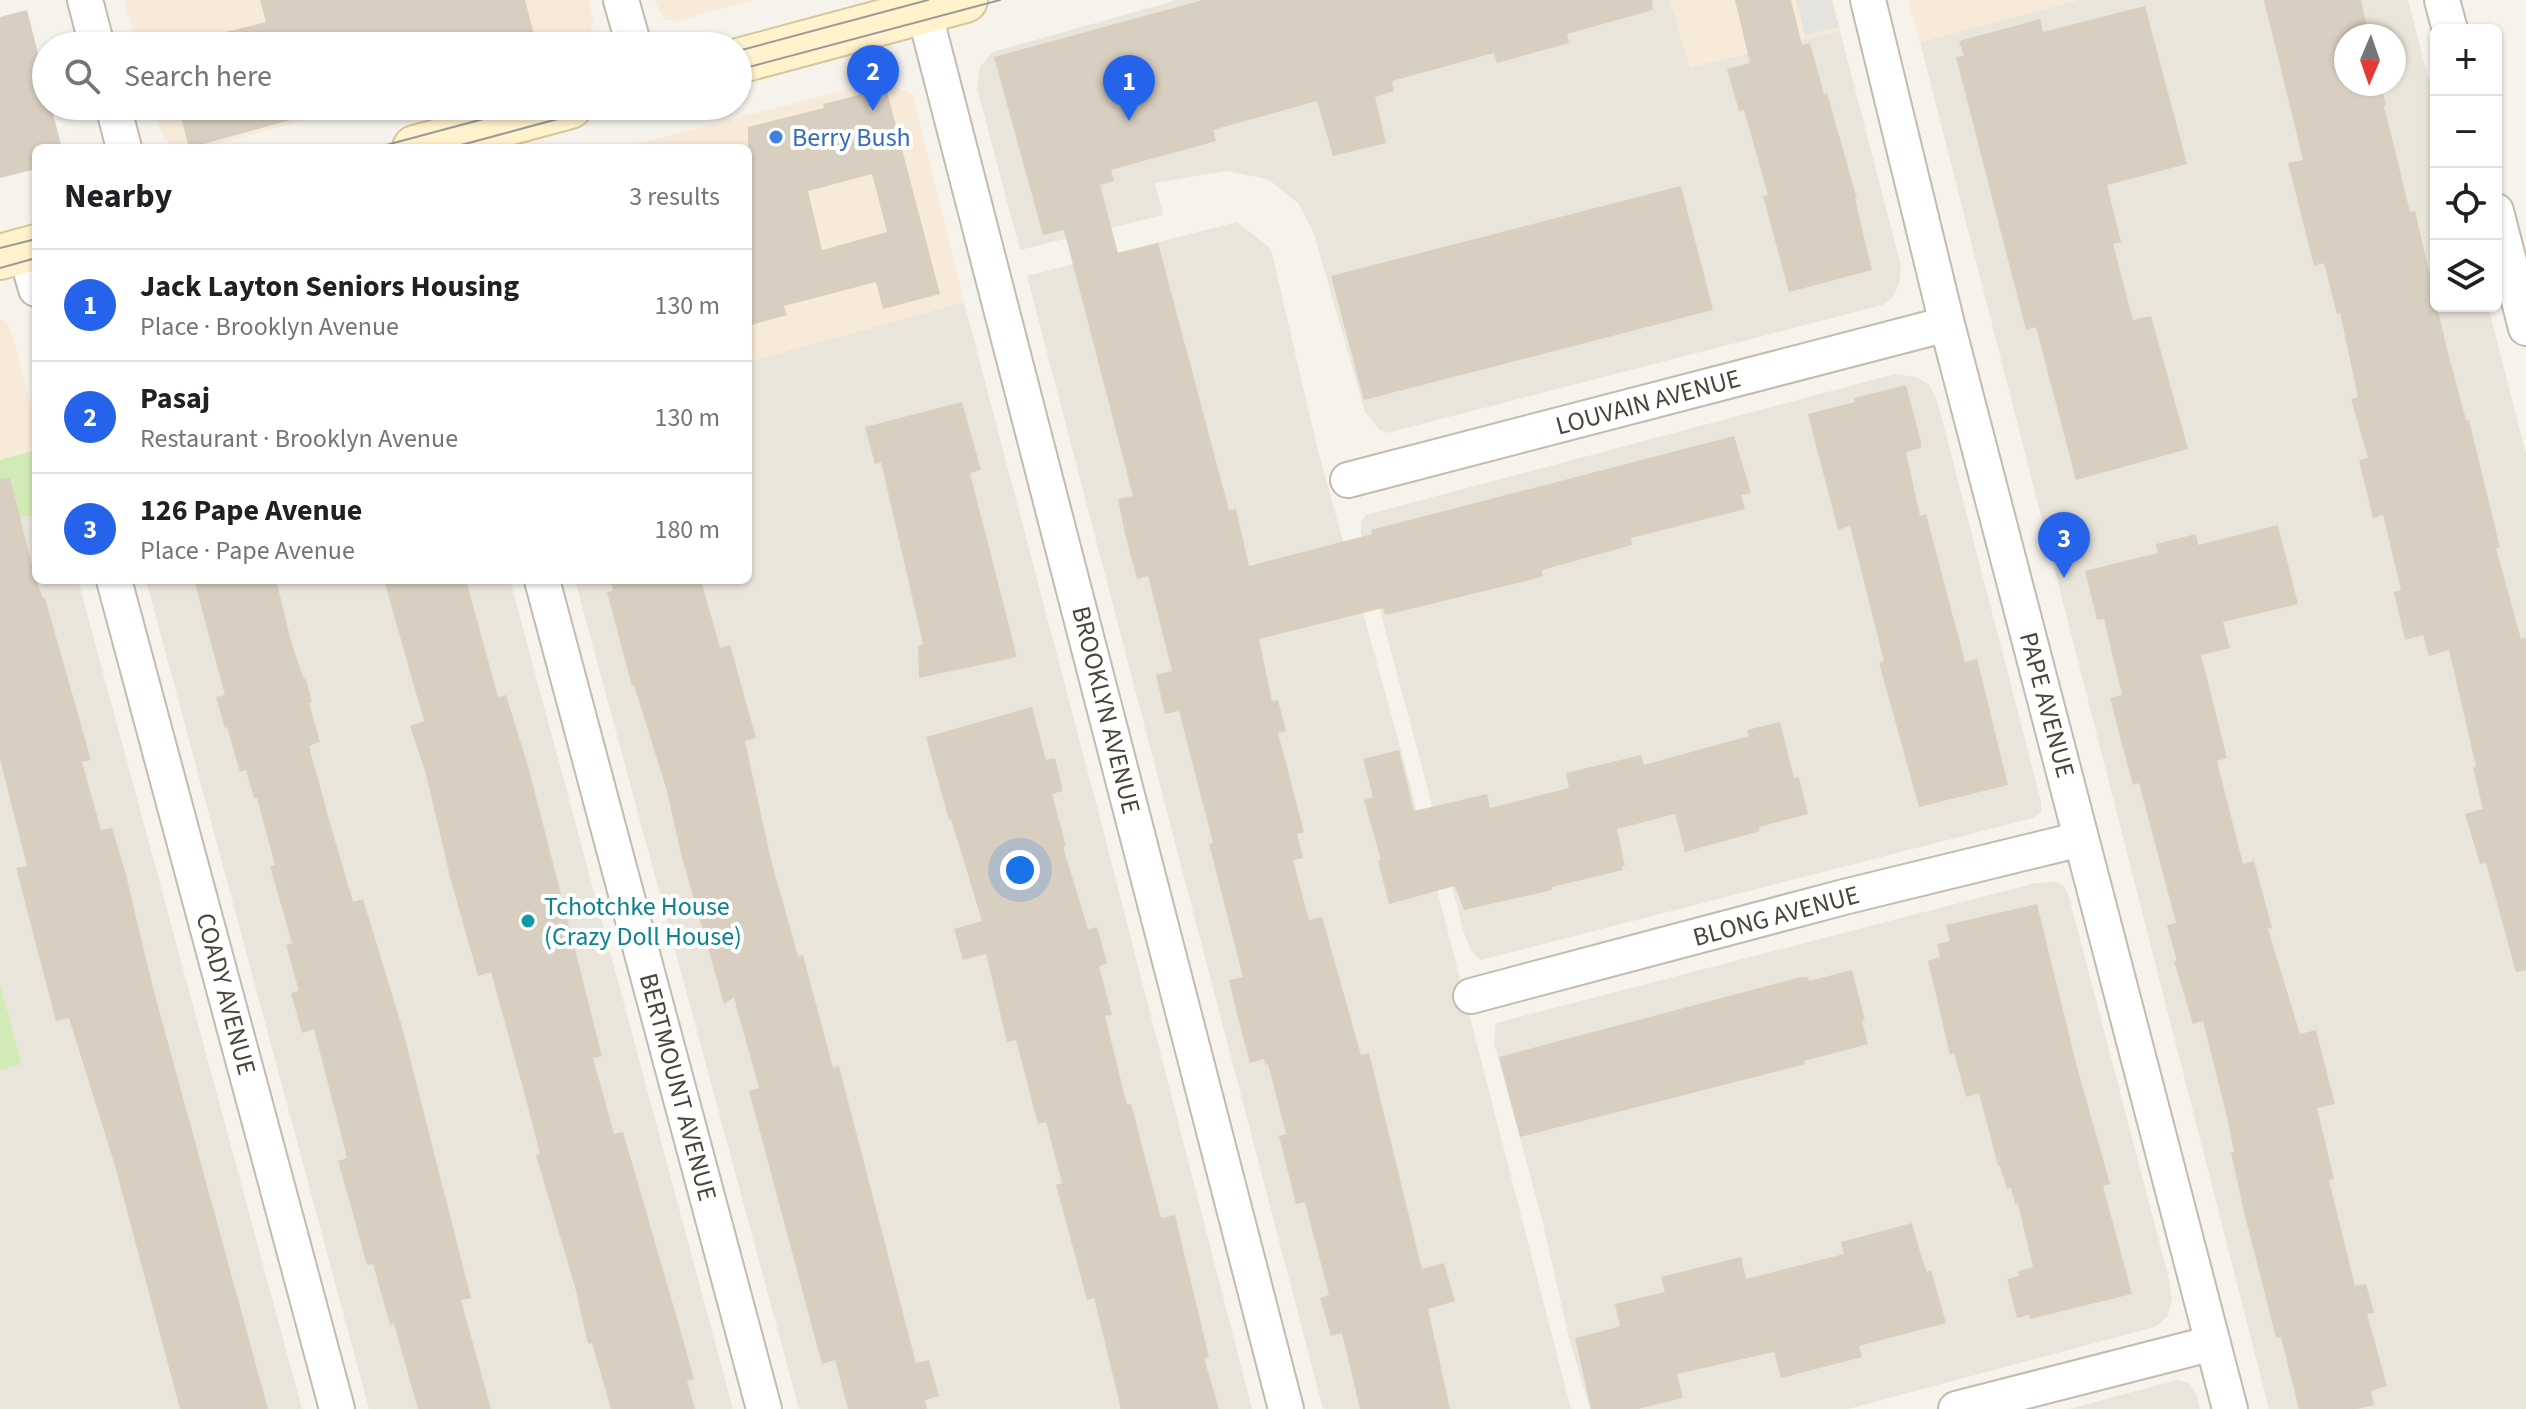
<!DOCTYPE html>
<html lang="en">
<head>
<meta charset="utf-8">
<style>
  body { margin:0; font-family:"Source Sans 3",sans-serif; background:#f2f2f2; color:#202124 }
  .controls { position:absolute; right:24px; top:24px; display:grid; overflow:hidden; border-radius:12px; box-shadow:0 2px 6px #0004 }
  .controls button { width:72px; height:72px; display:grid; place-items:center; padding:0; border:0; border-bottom:2px solid #e0e0e0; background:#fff; color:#202124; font:40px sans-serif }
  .compass { position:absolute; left:2334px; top:24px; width:72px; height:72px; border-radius:50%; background:#fff; box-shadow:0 2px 6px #0004; rotate:182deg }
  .you { position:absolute; left:1020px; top:870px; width:28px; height:28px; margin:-20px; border:6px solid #fff; border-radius:50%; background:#1a73e8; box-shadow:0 0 0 12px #1a73e833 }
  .badge { display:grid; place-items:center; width:52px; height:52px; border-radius:50%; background:#2563eb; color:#fff; font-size:26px; font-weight:700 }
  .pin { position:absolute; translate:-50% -66px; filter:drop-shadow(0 2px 4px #0008) }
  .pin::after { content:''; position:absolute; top:42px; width:28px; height:24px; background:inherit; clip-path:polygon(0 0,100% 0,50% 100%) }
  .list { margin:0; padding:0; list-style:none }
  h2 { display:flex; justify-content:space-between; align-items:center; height:104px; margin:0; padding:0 32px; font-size:34px }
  h2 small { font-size:26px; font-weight:400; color:#757577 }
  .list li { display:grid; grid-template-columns:52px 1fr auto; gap:24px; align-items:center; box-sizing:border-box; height:112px; padding:0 32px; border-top:2px solid #e0e0e0 }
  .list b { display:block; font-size:30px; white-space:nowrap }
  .list p { margin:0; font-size:26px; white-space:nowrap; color:#757577 }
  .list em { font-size:26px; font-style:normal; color:#757577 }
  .icon { flex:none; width:44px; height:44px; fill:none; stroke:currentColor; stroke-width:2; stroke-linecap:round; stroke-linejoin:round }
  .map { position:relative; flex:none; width:2526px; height:1409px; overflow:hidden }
  .search { position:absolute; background:#fff; box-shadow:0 2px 6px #0004; left:32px; top:32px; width:720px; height:88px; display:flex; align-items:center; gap:20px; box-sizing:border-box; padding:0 28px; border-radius:44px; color:#757577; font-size:30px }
  .panel { position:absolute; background:#fff; box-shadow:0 2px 6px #0004; left:32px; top:144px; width:720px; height:440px; border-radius:12px }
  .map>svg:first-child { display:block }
  .residential { fill:#eae5da; fill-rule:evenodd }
  .commercial { fill:#f7ead8 }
  .green { fill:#d2eab5 }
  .parking { fill:#e5e3e0 }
  .building { fill:#d8cfc1; fill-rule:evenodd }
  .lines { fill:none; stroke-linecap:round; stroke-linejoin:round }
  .street-casing { stroke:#c2bbae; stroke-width:38 }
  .secondary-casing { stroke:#d6c79b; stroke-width:48 }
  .street { stroke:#fff; stroke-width:34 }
  .secondary { stroke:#fff3cd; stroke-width:44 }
  .tram { stroke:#9a9a9a; stroke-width:2 }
  .shop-dot { fill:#3f7fe0; stroke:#fff; stroke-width:3 }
  .culture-dot { fill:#0f9aa8; stroke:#fff; stroke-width:3 }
  .labels { text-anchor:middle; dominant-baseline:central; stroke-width:8; stroke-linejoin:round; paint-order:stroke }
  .shop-label { font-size:26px; fill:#366cbe; stroke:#fff; text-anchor:start }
  .street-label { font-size:26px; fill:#4b4439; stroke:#fff }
  .culture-label { font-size:26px; fill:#0d838f; stroke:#fff; text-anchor:start }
</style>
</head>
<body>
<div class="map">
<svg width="2526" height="1409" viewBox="0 0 2526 1409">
  <rect width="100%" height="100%" fill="#f6f3ec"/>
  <path class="residential" d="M1177,0H1670L1690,67L1840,31L1901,266L1899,284L1892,298L1882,305L1387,433L1379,429L1365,412L1313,231L1298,203L1268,179L1226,171L1155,183L1163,215L1020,250L977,88L980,67L993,52Z
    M2078,0H2408L2436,107V306H2488L2526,454V1409H2269L1920,42ZM2346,36H2394V84H2346Z
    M1237,222L1271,249L1318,451L1400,746L1571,1409H1323L1027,276Z
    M964,302L1101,822L1252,1409H799L575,580H748V362Z
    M1895,374L1917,377L1929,385L1937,400L2041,801V812L2033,818L1481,960L1471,951L1463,930L1422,767L1361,540V522L1366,515Z
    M36,514V580H78L302,1409H0V1070L22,1063L0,983V523Z
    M146,580H510L733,1409H369Z
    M2056,882L2065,887L2069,897L2169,1279L2172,1298L2168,1316L2155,1327L1848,1409H1590L1569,1338L1542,1219L1494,1043L1496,1023L2036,883Z
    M2177,1380L2189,1383L2197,1396L2200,1409H2069Z"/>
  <path class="commercial" d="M124,0H589L593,21L590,35L574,46H137Z
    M654,0H753L677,21L665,20Z
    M1670,0H1833L1840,31L1690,67Z
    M1908,0H2078L1920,42Z
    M882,81L913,95L964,302L748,362V148H619Z
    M153,106H356L202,148L171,147L160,131Z
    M0,320L6,321L13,337L36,422V450L0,460Z"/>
  <path class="green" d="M36,450V514L0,523V460Z
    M0,983L22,1064L0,1070Z"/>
  <path class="parking" d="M1796,0H1831L1839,27L1805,35Z"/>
  <path class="building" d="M260,0H525L534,34L486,46H162L197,35L198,39L266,22Z
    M1203,0H1652L1653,10L1567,34L1569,43L1497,63L1494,53L1392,81L1394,91L1375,97L1386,143L1333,156L1317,101L1213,130L1216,141L1111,170L1114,181L1100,185L1118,253L1158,243L1229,510L1236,509L1249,566L1372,534L1371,530L1734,436L1751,493L1741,495L1745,509L1631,538L1632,545L1542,570L1543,576L1534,579L1385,615L1383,608L1259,639L1272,701L1278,700L1286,731L1278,733L1304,832L1297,834L1303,858L1293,860L1309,920L1322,917L1361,1055L1369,1053L1422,1269L1444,1263L1455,1301L1428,1309L1450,1409H1360L1342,1333L1331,1336L1320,1298L1329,1295L1305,1202L1296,1204L1279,1136L1286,1134L1268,1064L1265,1065L1264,1059L1250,1063L1238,1018L1229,980L1243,977L1209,844L1213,843L1179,711L1165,714L1156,675L1172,671L1148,576L1137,579L1125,534L1118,499L1133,496L1064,230L1043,235L994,57Z
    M1735,0H1791L1802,45L1810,43L1824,94L1827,93L1857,199H1855L1872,270L1789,292L1763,196L1768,195L1744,110L1739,111L1727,69L1750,63Z
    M2264,0H2361L2369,36H2346V84H2381L2386,105L2384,106L2410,212L2415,211L2447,349L2466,420H2469L2500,548H2496L2521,639L2526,638V970L2516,972L2486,863L2480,864L2465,814L2483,809L2473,768L2476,766L2449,650L2429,656L2423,635L2405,640L2394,592L2401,590L2383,515L2373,518L2359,460L2368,458L2351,399L2358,397L2340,313L2337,314L2324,263L2314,266L2288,163L2303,160Z
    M2145,6L2187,164L2107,185L2121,242L2113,244L2133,320L2151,316L2188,449L2076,480L2036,327L2026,330L1956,57L1964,56L1959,41L2040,19L2043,32Z
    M27,10L46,85V106H51L62,148H36V169L0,178V17Z
    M886,88L940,294L883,309L876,282L784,306L787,315L748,326V127L824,108L823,104ZM872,174L887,232L822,250L808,191Z
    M178,106H341L189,148Z
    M1681,186L1713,310L1364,400L1331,276Z
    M1906,385L1921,442V448L1906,452L1920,516L1926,514L1965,662L1977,659L2008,785L1919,807L1879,663L1884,661L1850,526L1838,530L1808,414L1855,402L1854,398Z
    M962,402L981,470L970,473L1017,657L919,678L918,646L923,644L881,462L875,464L865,427Z
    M10,478L36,580L43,598H45L91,760L82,762L101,830L112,828L125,871L153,988L268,1409H180L115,1166L69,1018L56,1021L16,868L27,866L0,759V479Z
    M2278,525L2298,604L2223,622L2230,648L2201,655L2227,758L2217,761L2243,864L2254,861L2272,928L2268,929L2300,1034L2316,1030L2335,1104L2317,1108L2334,1179L2329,1180L2355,1286L2366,1284L2374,1313L2367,1314L2387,1386L2371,1391L2374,1405L2357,1409H2299L2281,1337L2276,1338L2244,1212L2231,1152H2234L2228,1121L2203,1021L2193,1024L2174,961H2177L2167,925L2176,923L2139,783L2133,785L2124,752L2110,698L2122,695L2104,619L2097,620L2085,571L2158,553L2156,544L2196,534L2198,545Z
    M194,580H276L292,645L304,679H306L312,702L309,703L320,742L309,746L328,816L353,902L363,899L402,1027L471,1298L461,1300L491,1409H418L394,1324L390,1325L373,1264L367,1265L349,1200L338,1161L347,1158L314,1029L302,1033L291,993L299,991L286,945L292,943L270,866L275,865L257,798H254L246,770L240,772L227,727L225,728L216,697L225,695Z
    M384,580H466L498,697L506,695L530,773L602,1056L593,1058L614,1134L623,1132L679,1325L694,1379L687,1381L695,1409H611L592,1343L588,1344L575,1287L536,1155L540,1154L523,1088L491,972L478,976L451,881L426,774L410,726L424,721Z
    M610,580H701L720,648L730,645L756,738L745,741L771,860L798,956L803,955L833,1068L839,1066L916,1363L929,1360L939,1396L925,1400L927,1409H848L835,1360L822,1364L749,1091L759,1088L734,998L724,1004L681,854L667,791L634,685L632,686L607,592L613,590Z
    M1032,707L1046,760L1055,758L1063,791L1052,794L1066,846L1063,847L1088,929L1097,927L1107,963L1099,966L1112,1015L1105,1016L1127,1105L1131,1104L1161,1218L1175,1215L1209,1357L1204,1358L1219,1409H1121L1094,1298L1087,1300L1056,1185L1062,1183L1046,1122L1038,1124L1016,1040L1007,1042L986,954L963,960L954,929L982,921L951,819L949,820L926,737Z
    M1780,722L1794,778L1799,777L1808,814L1759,827L1760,831L1685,852L1675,814L1617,829L1625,866H1622L1623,870L1552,887V890L1464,910L1455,886L1389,904L1378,861L1381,860L1364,800L1373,797L1363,759L1399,750L1414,811L1487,794L1490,808L1569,788L1566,773L1641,755L1644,765L1749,736L1747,730Z
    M2037,904L2077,1067L2110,1184L2103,1186L2132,1294L2030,1319L2029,1315L2017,1318L2007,1279L2019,1276L2018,1271L2033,1267L2018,1204H2015L2011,1188L2007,1189L2000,1166H1998L1979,1093L1966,1097L1954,1053L1950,1055L1928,961L1940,957L1937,944L1950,941L1946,925Z
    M1852,970L1865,1020L1862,1021L1868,1044L1804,1061L1805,1064L1520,1137L1499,1057L1797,978L1808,977L1809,981Z
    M1912,1223L1922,1259L1927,1272L1931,1270L1946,1323L1859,1346L1862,1357L1781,1378L1774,1352L1677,1374L1683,1398L1638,1409H1591L1575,1338L1618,1327L1620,1325L1615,1304L1665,1292L1661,1277L1741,1257L1746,1279L1844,1254L1841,1242Z"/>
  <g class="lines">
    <defs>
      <path id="street" d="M85,0L97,46
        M621,0L634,46
        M1868,0L1947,324L2230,1409
        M2442,0L2450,30
        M924,11L1286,1409
        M113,106L124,148
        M2496,211L2526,328
        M25,250L36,289
        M1348,480L1947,324
        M114,580L337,1409
        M542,580L764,1409
        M1471,996L1844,897L2081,839
        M1956,1409L2213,1343"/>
      <path id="secondary" d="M738,61L965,0
        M415,148L570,106
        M0,257L36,247"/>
    </defs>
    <use href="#street" class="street-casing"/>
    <use href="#secondary" class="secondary-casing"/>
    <use href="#street" class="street"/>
    <use href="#secondary" class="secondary"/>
    <path class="tram" d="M738,51L928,0
      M738,70L1000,0
      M375,148L532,106
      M450,148L606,106
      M0,248L36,239
      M0,268L36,258"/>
  </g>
  <circle class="shop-dot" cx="776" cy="137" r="8"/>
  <circle class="culture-dot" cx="528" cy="921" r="8"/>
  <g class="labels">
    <g class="shop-label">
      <text x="792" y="137">Berry Bush</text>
    </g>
    <g class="street-label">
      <text transform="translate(1648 402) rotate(-15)">LOUVAIN AVENUE</text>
      <text transform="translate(2047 705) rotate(75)">PAPE AVENUE</text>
      <text transform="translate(1106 710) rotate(76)">BROOKLYN AVENUE</text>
      <text transform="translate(1776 916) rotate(-15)">BLONG AVENUE</text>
      <text transform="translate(226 994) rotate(75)">COADY AVENUE</text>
      <text transform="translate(678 1087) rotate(75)">BERTMOUNT AVENUE</text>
    </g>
    <g class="culture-label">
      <text x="544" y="906">Tchotchke House<tspan x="544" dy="30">(Crazy Doll House)</tspan></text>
    </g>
  </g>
</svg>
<div class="controls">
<button>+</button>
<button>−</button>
<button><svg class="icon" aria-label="locate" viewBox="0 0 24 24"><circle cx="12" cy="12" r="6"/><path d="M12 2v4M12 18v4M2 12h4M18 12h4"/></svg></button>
<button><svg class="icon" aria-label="layers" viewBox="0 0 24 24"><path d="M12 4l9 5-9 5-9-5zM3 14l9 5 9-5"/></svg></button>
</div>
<svg class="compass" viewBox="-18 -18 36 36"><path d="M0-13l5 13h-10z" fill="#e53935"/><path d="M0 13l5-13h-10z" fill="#757577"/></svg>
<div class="you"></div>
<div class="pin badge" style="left:1129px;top:121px">1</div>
<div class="pin badge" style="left:873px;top:111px">2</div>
<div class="pin badge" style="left:2064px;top:578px">3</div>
<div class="search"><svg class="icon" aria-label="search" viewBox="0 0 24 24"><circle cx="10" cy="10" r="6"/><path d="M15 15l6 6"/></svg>Search here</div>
<section class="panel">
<h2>Nearby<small>3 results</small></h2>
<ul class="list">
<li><span class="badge">1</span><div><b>Jack Layton Seniors Housing</b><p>Place · Brooklyn Avenue</p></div><em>130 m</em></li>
<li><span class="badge">2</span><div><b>Pasaj</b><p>Restaurant · Brooklyn Avenue</p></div><em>130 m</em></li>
<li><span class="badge">3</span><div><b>126 Pape Avenue</b><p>Place · Pape Avenue</p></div><em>180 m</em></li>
</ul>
</section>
</div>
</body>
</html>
